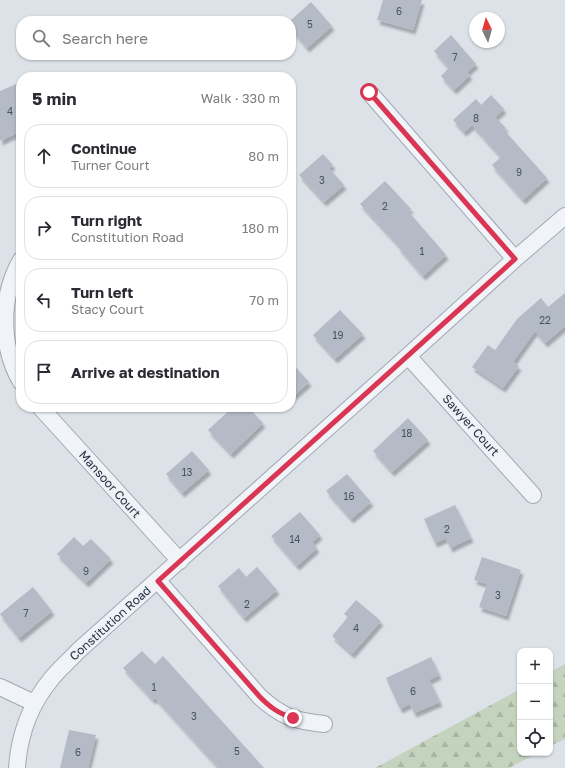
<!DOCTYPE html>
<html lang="en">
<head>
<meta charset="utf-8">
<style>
  body { margin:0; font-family:"Golos Text",sans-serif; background:#f7f7f7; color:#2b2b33 }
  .controls { position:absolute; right:12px; bottom:12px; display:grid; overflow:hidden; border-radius:8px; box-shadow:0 1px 3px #0004 }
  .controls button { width:36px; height:36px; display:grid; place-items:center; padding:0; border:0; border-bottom:1px solid #e1e1e2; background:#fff; color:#2b2b33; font:20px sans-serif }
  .compass { position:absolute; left:469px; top:12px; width:36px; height:36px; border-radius:50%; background:#fff; box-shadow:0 1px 3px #0004; rotate:355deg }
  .stop { position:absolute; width:12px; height:12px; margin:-9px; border:3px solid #db3554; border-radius:50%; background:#fff }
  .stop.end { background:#db3554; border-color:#fff; box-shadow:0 1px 4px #0008 }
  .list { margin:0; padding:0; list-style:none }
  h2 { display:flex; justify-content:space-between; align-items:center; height:52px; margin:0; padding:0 16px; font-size:17px }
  h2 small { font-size:13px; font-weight:400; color:#7c7c81 }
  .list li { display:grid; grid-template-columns:26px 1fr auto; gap:12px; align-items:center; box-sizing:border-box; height:64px; margin:0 8px 8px; padding:0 8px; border:1px solid #e1e1e2; border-radius:16px }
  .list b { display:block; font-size:15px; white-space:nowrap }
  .list p { margin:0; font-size:13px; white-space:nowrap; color:#7c7c81 }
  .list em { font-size:13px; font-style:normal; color:#7c7c81 }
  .icon { flex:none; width:22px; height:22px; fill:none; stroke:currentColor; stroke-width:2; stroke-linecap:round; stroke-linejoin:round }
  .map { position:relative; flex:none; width:565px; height:768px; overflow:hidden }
  .search { position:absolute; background:#fff; box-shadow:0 1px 3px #0004; left:16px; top:16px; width:280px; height:44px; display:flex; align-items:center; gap:10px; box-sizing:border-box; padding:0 14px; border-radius:16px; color:#7c7c81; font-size:15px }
  .panel { position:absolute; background:#fff; box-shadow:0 1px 3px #0004; left:16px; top:72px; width:280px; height:340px; border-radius:16px }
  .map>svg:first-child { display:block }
  .forest { fill:url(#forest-firs) }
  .building { fill:#b4bbc6; filter:url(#shadow) }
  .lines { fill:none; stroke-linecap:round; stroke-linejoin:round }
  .minor-casing { stroke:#a2a9b3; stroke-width:18 }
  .minor { stroke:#f0f3f7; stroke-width:16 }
  .route { stroke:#db3554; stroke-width:5 }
  .labels { text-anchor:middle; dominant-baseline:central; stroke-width:3; stroke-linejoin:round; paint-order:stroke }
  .number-label { font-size:10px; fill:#495362 }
  .street-label { font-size:12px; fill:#253041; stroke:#edf1f6 }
</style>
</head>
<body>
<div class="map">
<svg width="565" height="768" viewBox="0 0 565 768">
  <defs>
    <pattern id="forest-firs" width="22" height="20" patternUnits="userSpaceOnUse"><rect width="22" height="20" fill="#c4d3be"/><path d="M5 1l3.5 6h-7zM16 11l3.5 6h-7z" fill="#a8b5a4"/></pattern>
    <filter id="shadow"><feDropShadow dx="2.5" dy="4.5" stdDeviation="1" flood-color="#0004"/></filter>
  </defs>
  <rect width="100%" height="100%" fill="#dde2e9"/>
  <path class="forest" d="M565,664V739L550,746V672Z
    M520,689V753H538L509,768H375Z"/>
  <path class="building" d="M383,0H422L413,30L377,20Z
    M311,2L332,26L307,48L291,29V20Z
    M451,35L476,64L467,72L470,75L454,90L441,76L449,68L434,51Z
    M21,82V131L0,141V91Z
    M491,95L504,109L495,117L506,128L504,130L547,178L523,200L492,165L501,157L472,125L464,132L453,120L476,99L481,105Z
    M323,154L333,165L329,168L344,185L324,202L299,175Z
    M385,181L411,209L408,211L446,255L423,276L398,247L399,246L360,204Z
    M565,293V326L545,343L535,331L513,362L519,366L503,388L472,367L488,345L495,350L517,319L541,298L548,307Z
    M340,310L363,334L335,359L313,335Z
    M291,362L309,382L291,398Z
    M233,407H248L263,423L231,454L208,430Z
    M408,418L428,440L392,472L373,451Z
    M192,451L209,470L182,493L166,474Z
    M347,474L371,502L351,519L326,491Z
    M455,505L471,538L450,548L446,538L435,543L424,519Z
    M300,512L320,535L312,542L317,548L297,566L271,536Z
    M74,537L83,546L91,539L111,559L86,583L57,554Z
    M482,557L521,570L506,616L479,607L487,584L474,580Z
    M257,567L277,590L244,618L218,586L239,568L246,577Z
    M33,587L52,611L19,638L0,614Z
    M356,600L381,621L352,654L332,636L348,617L344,614Z
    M142,651L155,664L163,656L264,768H219L155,698L153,700L123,668Z
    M431,657L439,675L429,680L440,702L414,713L410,704L400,709L386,678Z
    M69,730L96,735L88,768H60Z"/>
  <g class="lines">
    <defs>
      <path id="minor" d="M369,92L515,259
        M21,260C0,296 0,346 21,382
        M408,356L533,495
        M40,407L180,561
        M158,581L260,697C282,717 295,721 324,724
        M0,687L34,703
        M17,768C19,735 31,703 52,678C60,668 70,660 78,651L408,356L515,259L565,216"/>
    </defs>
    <use href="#minor" class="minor-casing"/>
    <use href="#minor" class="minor"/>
  </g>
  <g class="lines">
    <path class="route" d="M293,718C278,713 271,708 260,697L158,581L515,259L369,92"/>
  </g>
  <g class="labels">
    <g class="number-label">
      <text x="399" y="11">6</text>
      <text x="310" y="24">5</text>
      <text x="455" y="57">7</text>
      <text x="10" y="111">4</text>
      <text x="476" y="118">8</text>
      <text x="519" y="172">9</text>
      <text x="322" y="180">3</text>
      <text x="385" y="206">2</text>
      <text x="422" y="251">1</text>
      <text x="545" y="320">22</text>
      <text x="338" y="335">19</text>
      <text x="407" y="433">18</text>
      <text x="187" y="472">13</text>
      <text x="349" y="496">16</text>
      <text x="447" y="529">2</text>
      <text x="295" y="539">14</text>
      <text x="86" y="571">9</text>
      <text x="498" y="595">3</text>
      <text x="247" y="604">2</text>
      <text x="26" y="613">7</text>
      <text x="356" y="628">4</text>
      <text x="154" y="687">1</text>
      <text x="413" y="691">6</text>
      <text x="194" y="716">3</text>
      <text x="237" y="751">5</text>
      <text x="78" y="752">6</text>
    </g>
    <g class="street-label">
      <text transform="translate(471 425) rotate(48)">Sawyer Court</text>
      <text transform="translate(110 484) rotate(48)">Mansoor Court</text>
      <text transform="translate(110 623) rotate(-42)">Constitution Road</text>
    </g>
  </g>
</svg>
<div class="controls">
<button>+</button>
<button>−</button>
<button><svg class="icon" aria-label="locate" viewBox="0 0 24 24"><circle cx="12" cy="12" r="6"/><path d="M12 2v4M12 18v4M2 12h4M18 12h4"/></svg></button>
</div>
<svg class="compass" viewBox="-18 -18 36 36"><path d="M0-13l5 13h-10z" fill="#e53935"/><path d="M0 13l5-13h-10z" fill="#7c7c81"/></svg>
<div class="stop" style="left:369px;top:92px"></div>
<div class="stop end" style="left:293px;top:718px"></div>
<div class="search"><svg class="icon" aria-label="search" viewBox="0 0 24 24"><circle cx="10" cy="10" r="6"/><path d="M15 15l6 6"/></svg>Search here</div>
<section class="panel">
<h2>5 min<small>Walk · 330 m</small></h2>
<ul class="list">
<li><svg class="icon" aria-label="ahead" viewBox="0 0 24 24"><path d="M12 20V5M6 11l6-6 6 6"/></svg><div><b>Continue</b><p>Turner Court</p></div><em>80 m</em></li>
<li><svg class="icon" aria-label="right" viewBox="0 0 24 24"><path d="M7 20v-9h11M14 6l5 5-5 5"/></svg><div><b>Turn right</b><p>Constitution Road</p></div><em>180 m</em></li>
<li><svg class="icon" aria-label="left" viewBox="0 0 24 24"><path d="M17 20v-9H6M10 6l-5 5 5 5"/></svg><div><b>Turn left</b><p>Stacy Court</p></div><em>70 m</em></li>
<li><svg class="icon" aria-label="arrive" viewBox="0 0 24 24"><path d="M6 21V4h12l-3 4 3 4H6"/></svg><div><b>Arrive at destination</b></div></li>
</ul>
</section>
</div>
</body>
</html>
